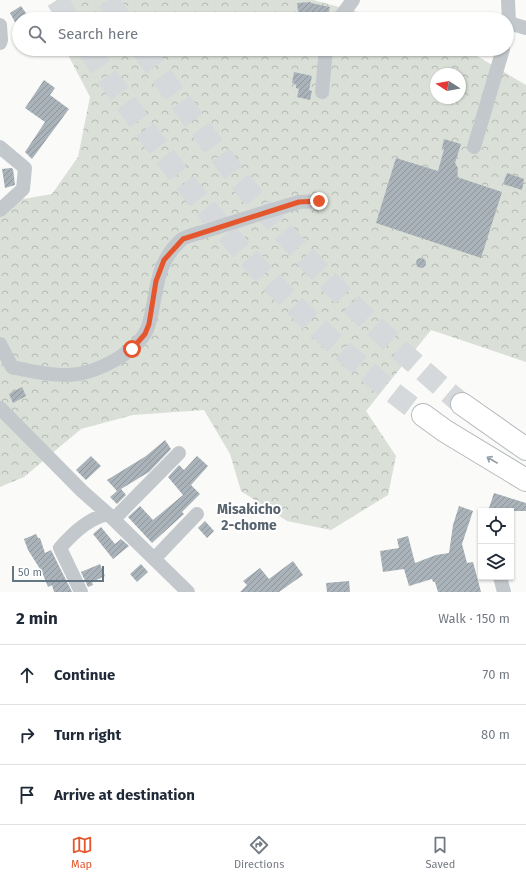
<!DOCTYPE html>
<html lang="en">
<head>
<meta charset="utf-8">
<style>
  body { margin:0; font-family:"Fira Sans",sans-serif; background:#f6f6f7; color:#1f2937 }
  .controls { position:absolute; right:12px; bottom:12px; display:grid; overflow:hidden; border-radius:0px; box-shadow:0 1px 3px #0004 }
  .controls button { width:36px; height:36px; display:grid; place-items:center; padding:0; border:0; border-bottom:1px solid #e0e1e3; background:#fff; color:#1f2937; font:20px sans-serif }
  .compass { position:absolute; left:430px; top:68px; width:36px; height:36px; border-radius:50%; background:#fff; box-shadow:0 1px 3px #0004; rotate:281deg }
  .scale { position:absolute; left:12px; bottom:10px; width:92px; box-sizing:border-box; padding-left:4px; border:2px solid #657683; border-top:0; font-size:11px; line-height:14px; white-space:nowrap; color:#657683; -webkit-text-stroke:3px #fff; paint-order:stroke }
  .stop { position:absolute; width:12px; height:12px; margin:-9px; border:3px solid #e4572e; border-radius:50%; background:#fff }
  .stop.end { background:#e4572e; border-color:#fff; box-shadow:0 1px 4px #0008 }
  .list { margin:0; padding:0; list-style:none }
  h2 { display:flex; justify-content:space-between; align-items:center; height:52px; margin:0; padding:0 16px; font-size:17px }
  h2 small { font-size:13px; font-weight:400; color:#747a83 }
  .list li { display:grid; grid-template-columns:26px 1fr auto; gap:12px; align-items:center; box-sizing:border-box; height:60px; padding:0 16px; border-top:1px solid #e0e1e3 }
  .list b { display:block; font-size:15px; white-space:nowrap }
  .list em { font-size:13px; font-style:normal; color:#747a83 }
  .icon { flex:none; width:22px; height:22px; fill:none; stroke:currentColor; stroke-width:2; stroke-linecap:round; stroke-linejoin:round }
  .map { position:relative; flex:none; width:526px; height:592px; overflow:hidden }
  .search { position:absolute; background:#fff; box-shadow:0 1px 3px #0004; left:12px; right:12px; top:12px; height:44px; display:flex; align-items:center; gap:10px; box-sizing:border-box; padding:0 14px; border-radius:22px; color:#747a83; font-size:15px }
  .sheet { height:232px; background:#fff }
  nav { display:flex; justify-content:space-around; align-items:center; box-sizing:border-box; height:56px; border-top:1px solid #e0e1e3; background:#fff; font-size:11px; color:#747a83 }
  nav a { display:grid; justify-items:center; gap:2px }
  nav .on { color:#e4572e }
  .map>svg:first-child { display:block }
  .forest { fill:url(#forest-crowns); fill-rule:evenodd }
  .building { fill:url(#building-hatch) }
  .lines { fill:none; stroke-linecap:round; stroke-linejoin:round }
  .motorway-tunnel { stroke:#d5d9db; stroke-width:22; stroke-dasharray:22 11; stroke-linecap:butt }
  .motorway-casing { stroke:#b4b9bd; stroke-width:24 }
  .minor { stroke:#c3c8cc; stroke-width:14 }
  .motorway { stroke:#fff; stroke-width:22 }
  .oneway { stroke:#939fa8 }
  .route { stroke:#e4572e; stroke-width:5 }
  .labels { text-anchor:middle; dominant-baseline:central; stroke-width:4; stroke-linejoin:round; paint-order:stroke }
  .neighbourhood-label { font-size:14px; font-weight:bold; fill:#57646e; stroke:#fff }
</style>
</head>
<body>
<div class="map">
<svg width="526" height="592" viewBox="0 0 526 592">
  <defs>
    <pattern id="forest-crowns" width="20" height="18" patternUnits="userSpaceOnUse"><rect width="20" height="18" fill="#dadfd7"/><path d="M2 6a3 3 0 1 1 6 0M12 15a3 3 0 1 1 6 0" fill="none" stroke="#b4b9b4"/></pattern>
    <pattern id="building-hatch" width="6" height="6" patternUnits="userSpaceOnUse"><rect width="6" height="6" fill="#aab3b9"/><path d="M-1 1l2-2M0 6l6-6M5 7l2-2" fill="none" stroke="#8e969c"/></pattern>
  </defs>
  <rect width="100%" height="100%" fill="#fafaf8"/>
  <path class="forest" d="M59,0H313L384,19H60Z
    M65,49H465L526,85V362L431,330L366,411L396,456L388,495L331,530L287,521L241,491L230,454L204,410L133,415L81,429L24,477L0,487V203L52,194L78,157L90,97ZM436,74H460V98H436Z"/>
  <path class="building" d="M311,2V3L330,7L328,16H324V19H299L297,3Z
    M21,6L28,16L24,19H19V22L16,24L10,13Z
    M294,72L312,76L309,90L312,91L310,100L297,97L299,89L296,88V84L292,83Z
    M44,80L55,88L50,95L69,109L32,159L25,152L45,122L25,108Z
    M444,139L461,144L455,163L458,168L457,177L502,192L481,258L376,223L396,158L438,171L444,149L442,148Z
    M11,168L13,169L15,185L5,188L2,169Z
    M507,173L524,179L522,190L503,184Z
    M416 263a5 5 0 1 1 10 0a5 5 0 1 1-10 0Z
    M22,387L26,396L13,403L9,394Z
    M165,440L171,449L149,472L121,489L126,495L117,504L110,497L117,491L107,480L146,456Z
    M91,456L101,466L86,480L76,470Z
    M197,456L208,466L191,485L200,494L182,512L184,514L152,543L128,517L140,506L153,520L183,495L168,477L179,465L184,470Z
    M494,493L526,503V511H488Z
    M459,506L473,511L462,544L467,563L473,562L481,592H438L435,582H433L432,579L409,586L404,569L383,572L380,551L399,548L397,539L408,536L415,563L436,555L449,553L453,525Z
    M205,521L214,531L207,538L198,528Z
    M101,527L115,544L121,539L129,546L113,559L93,534Z
    M36,534L38,538H40L45,553L51,550L72,592H54L52,585L48,587L42,572L28,550L24,539Z
    M293,561L303,575L279,592H240L247,585L243,581L260,568L269,579Z
    M100,564L105,576L92,582L93,585L88,587L81,572Z
    M141,564L148,572L137,582L130,574Z
    M349,581L350,592H327L326,583Z"/>
  <g class="lines">
    <path class="motorway-tunnel" d="M57,0L69,19
      M108,0L121,19
      M88,49C124,100 160,152 199,200C265,281 339,354 423,415
      M142,49C175,94 207,139 242,183C307,265 382,337 462,404"/>
    <defs>
      <path id="motorway" d="M462,404L526,449
        M423,415L445,431L526,480"/>
    </defs>
    <use href="#motorway" class="motorway-casing"/>
    <path class="minor" d="M339,19L353,0
      M509,23L526,28
      M0,25L1,40L0,43
      M507,32L509,23L508,0
      M322,92L326,49
      M0,147L25,168L23,189L0,210
      M474,147L503,49
      M0,344L12,367C29,371 48,375 66,375C94,375 141,352 149,324C158,291 154,265 181,240C187,235 201,233 209,230C239,220 269,211 299,202L319,201
      M0,408L82,491L108,514
      M114,519L179,453
      M154,559L197,514
      M500,577L504,592
      M81,592L60,548C72,534 89,518 108,514L188,592"/>
    <use href="#motorway" class="motorway"/>
  </g>
  <defs><path id="oneway-shaft" d="M-6 0H5M1.5-3L5.5 0L1.5 3" fill="none" stroke-width="1.6" stroke-linecap="round" stroke-linejoin="round"/></defs>
  <use class="oneway" href="#oneway-shaft" transform="translate(492 460) rotate(-150)"/>
  <g class="lines">
    <path class="route" d="M132,349L145,334L149,324L156,281L164,260L183,239L299,202L319,201"/>
  </g>
  <g class="labels">
    <g class="neighbourhood-label">
      <text x="249" y="509">Misakicho<tspan x="249" dy="16">2-chome</tspan></text>
    </g>
  </g>
</svg>
<div class="controls">
<button><svg class="icon" aria-label="locate" viewBox="0 0 24 24"><circle cx="12" cy="12" r="6"/><path d="M12 2v4M12 18v4M2 12h4M18 12h4"/></svg></button>
<button><svg class="icon" aria-label="layers" viewBox="0 0 24 24"><path d="M12 4l9 5-9 5-9-5zM3 14l9 5 9-5"/></svg></button>
</div>
<svg class="compass" viewBox="-18 -18 36 36"><path d="M0-13l5 13h-10z" fill="#e53935"/><path d="M0 13l5-13h-10z" fill="#747a83"/></svg>
<div class="scale">50 m</div>
<div class="stop" style="left:132px;top:349px"></div>
<div class="stop end" style="left:319px;top:201px"></div>
<div class="search"><svg class="icon" aria-label="search" viewBox="0 0 24 24"><circle cx="10" cy="10" r="6"/><path d="M15 15l6 6"/></svg>Search here</div>
</div>
<section class="sheet">
<h2>2 min<small>Walk · 150 m</small></h2>
<ul class="list">
<li><svg class="icon" aria-label="ahead" viewBox="0 0 24 24"><path d="M12 20V5M6 11l6-6 6 6"/></svg><div><b>Continue</b></div><em>70 m</em></li>
<li><svg class="icon" aria-label="right" viewBox="0 0 24 24"><path d="M7 20v-9h11M14 6l5 5-5 5"/></svg><div><b>Turn right</b></div><em>80 m</em></li>
<li><svg class="icon" aria-label="arrive" viewBox="0 0 24 24"><path d="M6 21V4h12l-3 4 3 4H6"/></svg><div><b>Arrive at destination</b></div></li>
</ul>
</section>
<nav>
<a class="on"><svg class="icon" aria-label="map" viewBox="0 0 24 24"><path d="M3 6l6-2 6 2 6-2v14l-6 2-6-2-6 2zM9 4v14M15 6v14"/></svg>Map</a>
<a><svg class="icon" aria-label="directions" viewBox="0 0 24 24"><path d="M12 3l9 9-9 9-9-9zM9 14v-3h6M13 9l2 2-2 2"/></svg>Directions</a>
<a><svg class="icon" aria-label="saved" viewBox="0 0 24 24"><path d="M7 4h10v16l-5-4-5 4z"/></svg>Saved</a>
</nav>
</body>
</html>
